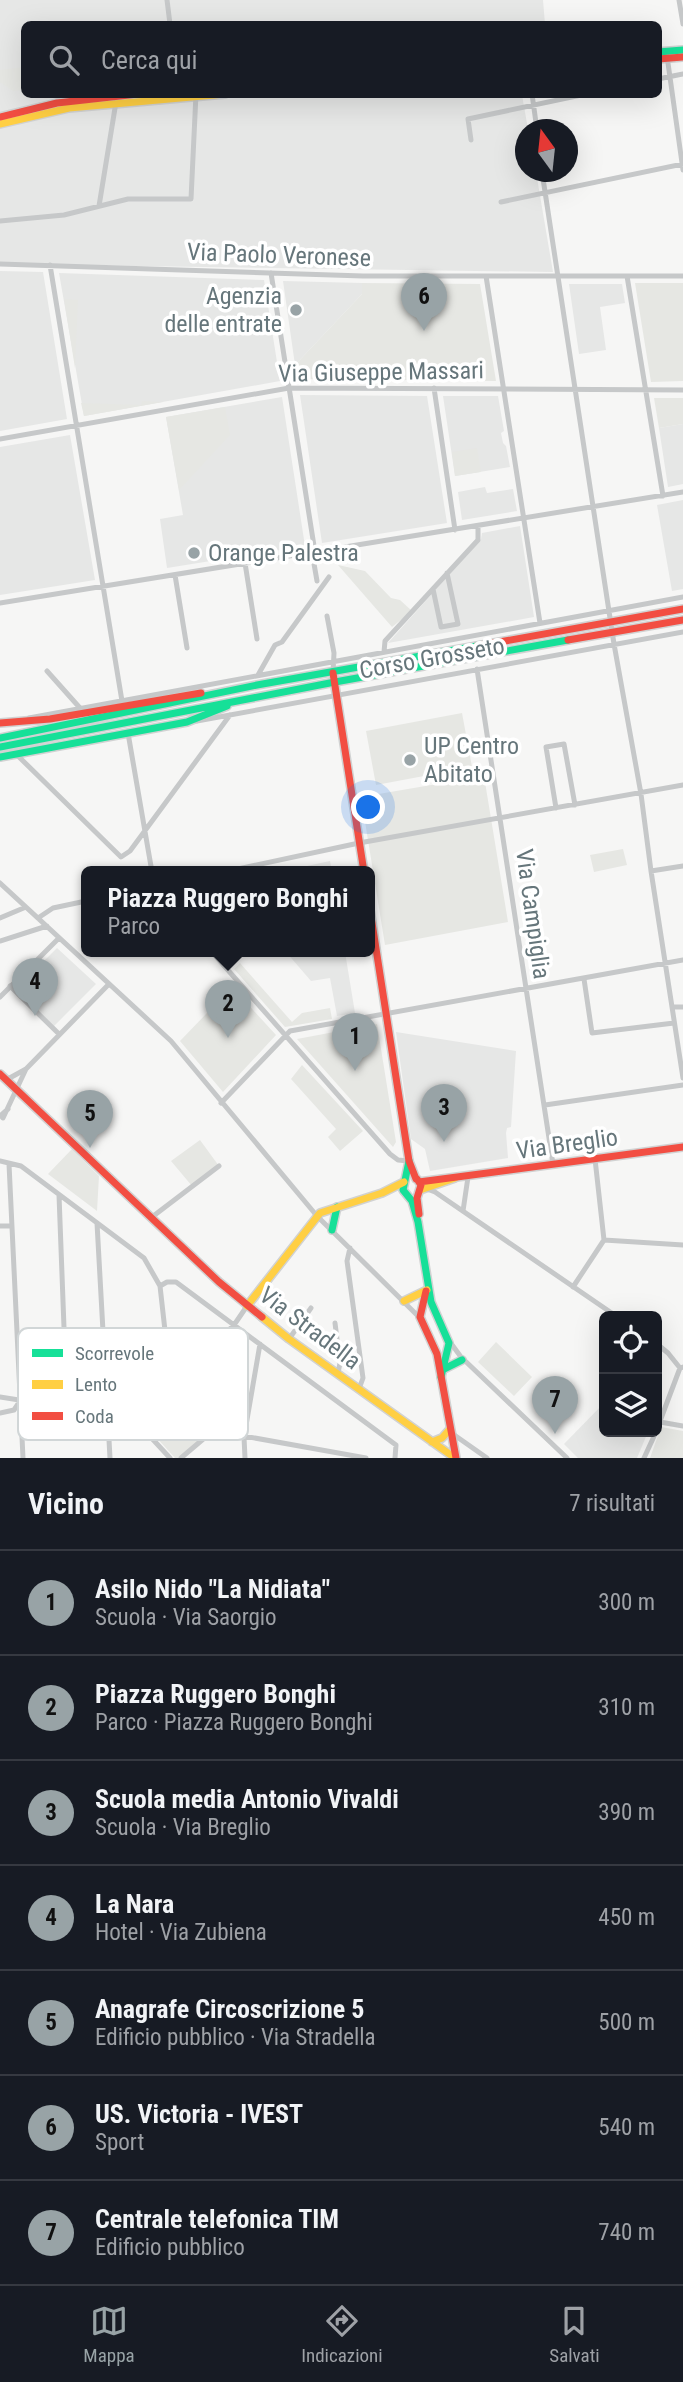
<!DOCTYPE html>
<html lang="it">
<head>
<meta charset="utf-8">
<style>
  body { margin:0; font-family:"Roboto Condensed",sans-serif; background:#242831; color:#f1f3f6 }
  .controls { position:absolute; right:21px; bottom:21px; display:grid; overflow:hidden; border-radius:10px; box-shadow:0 7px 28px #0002 }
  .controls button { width:63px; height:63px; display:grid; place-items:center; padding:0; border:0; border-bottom:2px solid #363941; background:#171b24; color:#f1f3f6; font:35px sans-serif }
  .compass { position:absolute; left:515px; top:119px; width:63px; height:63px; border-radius:50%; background:#171b24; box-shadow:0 7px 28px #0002; rotate:345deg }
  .you { position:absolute; left:369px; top:808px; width:24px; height:24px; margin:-18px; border:5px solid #fff; border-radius:50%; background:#1a73e8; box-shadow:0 0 0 10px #1a73e833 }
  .badge { display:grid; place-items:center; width:46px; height:46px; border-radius:50%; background:#98a3a6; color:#111; font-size:23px; font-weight:700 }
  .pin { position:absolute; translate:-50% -58px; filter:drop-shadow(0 2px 4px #0008) }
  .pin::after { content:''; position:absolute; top:37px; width:24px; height:21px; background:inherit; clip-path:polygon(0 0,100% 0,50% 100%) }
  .popup { position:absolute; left:81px; top:866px; width:294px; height:91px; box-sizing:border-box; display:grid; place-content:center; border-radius:10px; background:#171b24; filter:drop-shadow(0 2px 5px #0005); font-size:23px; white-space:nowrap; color:#9ea1a6 }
  .popup b { font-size:26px; color:#f1f3f6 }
  .popup::after { content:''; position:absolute; left:50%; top:100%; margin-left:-14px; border:14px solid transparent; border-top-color:#171b24 }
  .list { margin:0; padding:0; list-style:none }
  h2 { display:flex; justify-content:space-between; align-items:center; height:91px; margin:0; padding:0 28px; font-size:30px }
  h2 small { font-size:23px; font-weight:400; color:#9ea1a6 }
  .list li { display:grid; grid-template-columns:46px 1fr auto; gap:21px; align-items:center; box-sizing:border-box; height:105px; padding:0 28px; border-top:2px solid #363941 }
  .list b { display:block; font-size:26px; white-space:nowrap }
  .list p { margin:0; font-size:23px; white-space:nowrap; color:#9ea1a6 }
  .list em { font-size:23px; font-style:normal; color:#9ea1a6 }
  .icon { flex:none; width:38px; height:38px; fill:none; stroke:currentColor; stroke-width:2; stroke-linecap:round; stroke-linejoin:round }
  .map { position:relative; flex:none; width:683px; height:1458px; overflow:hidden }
  .search { position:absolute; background:#171b24; box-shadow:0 7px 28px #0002; left:21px; right:21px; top:21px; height:77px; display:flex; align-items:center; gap:18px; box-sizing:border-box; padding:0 24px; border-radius:10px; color:#9ea1a6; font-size:26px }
  .sheet { height:826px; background:#171b24 }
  nav { display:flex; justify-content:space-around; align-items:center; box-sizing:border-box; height:98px; border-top:2px solid #363941; background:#171b24; font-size:19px; color:#9ea1a6 }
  nav a { display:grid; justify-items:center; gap:4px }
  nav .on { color:#98a3a6 }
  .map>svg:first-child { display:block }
  .built { fill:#e6e7e6 }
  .green { fill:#e6e7e3 }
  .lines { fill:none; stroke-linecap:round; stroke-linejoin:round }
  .fast-casing { stroke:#d1d2d2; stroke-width:10 }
  .slow-casing { stroke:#d1d2d2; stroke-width:10 }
  .jam-casing { stroke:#d1d2d2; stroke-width:10 }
  .street { stroke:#c6c8c9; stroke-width:5 }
  .fast { stroke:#16e098; stroke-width:7 }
  .slow { stroke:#ffcf43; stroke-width:7 }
  .jam { stroke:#f24e42; stroke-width:7 }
  .poi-dot { fill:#98a3a6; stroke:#fff; stroke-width:2.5 }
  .labels { text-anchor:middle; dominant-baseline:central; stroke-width:7; stroke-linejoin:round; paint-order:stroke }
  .street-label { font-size:24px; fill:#66767b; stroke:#fff }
  .poi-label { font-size:24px; fill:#66767b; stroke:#fff; text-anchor:start }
  .key { fill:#fff; stroke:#d1d6d7; stroke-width:2 }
  .key-label { font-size:19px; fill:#66767b }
</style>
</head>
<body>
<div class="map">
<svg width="683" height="1458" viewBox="0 0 683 1458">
  <rect width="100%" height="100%" fill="#f6f6f5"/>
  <path class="built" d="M0,0H543L545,24H24V94L522,95L528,129L526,130V172H536L553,272L0,264Z
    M0,271L43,272L67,419L0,431Z
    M59,273L264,280L280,381L84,416Z
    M283,281L362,283V294L295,365Z
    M569,284H622L625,303L600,307L606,350L579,354Z
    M300,395L427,396L447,523L322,543Z
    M443,396H498L504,431L501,433L503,443L506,446L510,467L455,476Z
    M282,397L305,546L167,568L160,519L183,515L166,417Z
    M683,424V484L668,487L659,428Z
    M70,435L95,580L0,595V447Z
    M485,487L487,493L513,489L517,511L462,520L458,492Z
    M683,500V589L672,591L657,505Z
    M520,526L534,617L388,643L481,539L482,533Z
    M330,861L332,872H279Z
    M57,948L96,984L54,1026L16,989Z
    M286,952H345L355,1013L337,1016L330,978L311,981Z
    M396,1032L516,1051L511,1127L507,1128L506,1133L508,1158L430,1171L425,1149L411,1139Z
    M604,1403V1432H648L637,1458H578L564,1444Z"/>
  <path class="green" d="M24,67V90L13,91L0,82V70Z
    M362,283L480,284L496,381L297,379L295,365L362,294Z
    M635,283H683V381L651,382Z
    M64,299L78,300L75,368Z
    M654,398H683V424L659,428Z
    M142,401L163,402L84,416L81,403L141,405Z
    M225,407L230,435L179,490L166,417Z
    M477,448L481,472L455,476L452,452Z
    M338,565L365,571L391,598L400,600L412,611L392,627Z
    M462,713L472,767L376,785L366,731Z
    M484,776L508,922L385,945L361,797Z
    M623,849L627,865L594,872L590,855Z
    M240,963L292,1022L302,1013L330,1008L332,1019L285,1027L234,969Z
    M232,987L276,1035L223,1092L180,1041Z
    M377,1024L396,1142L393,1147L297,1039Z
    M302,1065L363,1131L340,1151L328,1137L336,1129L291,1079Z
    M200,1140L219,1166L192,1186L171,1161Z
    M72,1149L99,1176L97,1211L48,1174Z
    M496,1342L532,1377L514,1396L478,1362Z
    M170,1389L210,1431L178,1458H175L138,1417Z
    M661,1427L683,1431V1458H650Z"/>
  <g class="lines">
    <defs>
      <path id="fast" d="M658,52L683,50
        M0,738L257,685L477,646
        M0,747L335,682L568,640
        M0,757L187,722L227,706
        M409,1161L403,1190L412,1201L418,1222L431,1302L449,1343L441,1377
        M332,1230L337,1207
        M442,1370L462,1360"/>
      <path id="slow" d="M0,124L69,108L225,94
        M420,1190L455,1178
        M404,1301L427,1290
        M247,1306L320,1213L382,1193L404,1182
        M262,1317L289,1339L455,1458
        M432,1442L442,1438L450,1429"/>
      <path id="jam" d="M658,59L683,57
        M0,117L57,103L138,94
        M568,640L683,620
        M477,646L683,609
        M333,673L364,872
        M0,723L50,719L201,693
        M370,910L409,1161L416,1179
        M0,1074L219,1282L262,1317
        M417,1179L421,1185L417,1198L419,1214
        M419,1182L683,1147
        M426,1291L420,1317L437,1354L456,1458"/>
    </defs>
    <use href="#fast" class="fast-casing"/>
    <use href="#slow" class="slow-casing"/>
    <use href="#jam" class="jam-casing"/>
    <path class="street" d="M167,0L170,24
      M679,0L683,24
      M667,56L683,170
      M658,79L683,74
      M532,94L537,130
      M471,140L468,119L586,94
      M542,172L614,644L641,794L651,871L683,1078
      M501,202L683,164
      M99,206L116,102
      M0,221L64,215L128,199H191L196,94
      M0,264L363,276H683
      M50,265L122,701
      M271,273L314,546L313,558L317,581
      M486,276L540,623
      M627,276L663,496
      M434,388L455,530
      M0,439L289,388L683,390
      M245,563L257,639
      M175,575L187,648
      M433,589L441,627L458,624L447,573
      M0,603L683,492
      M327,616L334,653L333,673
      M384,652L385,641L478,540V526
      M477,669L553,1164
      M47,671L80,708
      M258,675L275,645L282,642L329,577
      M29,718L683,597
      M197,721L683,632
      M128,733L152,872
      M16,754L121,857L130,851L144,832L230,715
      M556,808L546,747L564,744L575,805
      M651,871L683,866
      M224,872L359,843L683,785
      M0,883L171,1041L317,1216L419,1317
      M0,918L26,907
      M38,918L53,908L86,901
      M0,941L47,926
      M212,952L390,1154L398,1160L409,1161
      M584,979L592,1033L674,1023
      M10,986L59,1034
      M0,997L59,938
      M672,1007H683
      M6,1080L26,1069L109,984
      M221,1103L290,1031L683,960
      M545,1105L683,1085
      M0,1116L8,1109
      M3,1118L26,1069
      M0,1161L21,1166L144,1258L160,1286L171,1384
      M9,1164L23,1458
      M427,1189L435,1192L616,1316
      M59,1195L67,1407
      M463,1211L468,1177
      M152,1217L219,1166
      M97,1223L110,1458
      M0,1226H12
      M604,1240L683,1245
      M350,1248L347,1261L363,1378L359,1389
      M160,1286L167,1282H176L396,1445L395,1458
      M573,1287L604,1240L595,1159
      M335,1323L340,1363L338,1373
      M289,1339L311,1308
      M450,1342L461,1357L567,1458
      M657,1344L668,1353L680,1368
      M171,1384L210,1430L208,1435L181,1458
      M0,1397L133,1418
      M0,1413L14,1410L20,1401
      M660,1422L683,1426
      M657,1429L680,1368L683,1367
      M210,1430L366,1458
      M450,1432L487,1458
      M170,1458L133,1418L234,1325L247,1306
      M245,1458L244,1437L260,1344
      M644,1458L656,1432"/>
    <use href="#fast" class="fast"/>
    <use href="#slow" class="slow"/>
    <use href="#jam" class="jam"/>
  </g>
  <g class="poi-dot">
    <circle cx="296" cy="310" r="7"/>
    <circle cx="194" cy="553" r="7"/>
    <circle cx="410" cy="760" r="7"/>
  </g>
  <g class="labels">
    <g class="street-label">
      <text transform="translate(279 255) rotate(2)">Via Paolo Veronese</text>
      <text transform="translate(381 372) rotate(-1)">Via Giuseppe Massari</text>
      <text transform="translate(432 658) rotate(-10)">Corso Grosseto</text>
      <text transform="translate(533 914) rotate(82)">Via Campiglia</text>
      <text transform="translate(567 1144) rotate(-8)">Via Breglio</text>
      <text transform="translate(310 1328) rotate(37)">Via Stradella</text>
    </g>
    <g class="poi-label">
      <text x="282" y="296" text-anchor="end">Agenzia<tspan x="282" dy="28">delle entrate</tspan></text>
      <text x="208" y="553">Orange Palestra</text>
      <text x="424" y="746">UP Centro<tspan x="424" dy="28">Abitato</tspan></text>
    </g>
  </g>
  <rect x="18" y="1328" width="230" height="112" rx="10" class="key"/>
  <rect x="32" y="1349" width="31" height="8" fill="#16e098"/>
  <rect x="32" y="1380" width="31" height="9" fill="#ffcf43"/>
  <rect x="32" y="1412" width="31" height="8" fill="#f24e42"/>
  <g class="key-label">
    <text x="75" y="1360">Scorrevole</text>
    <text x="75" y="1391">Lento</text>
    <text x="75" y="1423">Coda</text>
  </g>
</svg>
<div class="controls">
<button><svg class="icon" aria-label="locate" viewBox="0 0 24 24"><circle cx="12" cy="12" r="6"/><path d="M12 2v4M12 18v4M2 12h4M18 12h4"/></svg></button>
<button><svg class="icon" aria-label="layers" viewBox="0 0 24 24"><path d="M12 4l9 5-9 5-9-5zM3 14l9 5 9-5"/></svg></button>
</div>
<svg class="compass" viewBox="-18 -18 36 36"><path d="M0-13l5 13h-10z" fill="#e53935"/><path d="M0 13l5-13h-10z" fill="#9ea1a6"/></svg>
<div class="you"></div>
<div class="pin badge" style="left:355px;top:1071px">1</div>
<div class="pin badge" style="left:228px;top:1038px">2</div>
<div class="popup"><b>Piazza Ruggero Bonghi</b>Parco</div>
<div class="pin badge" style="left:444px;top:1142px">3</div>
<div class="pin badge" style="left:35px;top:1016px">4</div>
<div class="pin badge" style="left:90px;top:1148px">5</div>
<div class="pin badge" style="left:424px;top:331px">6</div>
<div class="pin badge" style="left:555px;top:1434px">7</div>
<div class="search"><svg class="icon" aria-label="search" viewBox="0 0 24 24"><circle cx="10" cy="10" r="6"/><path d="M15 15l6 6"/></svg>Cerca qui</div>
</div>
<section class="sheet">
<h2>Vicino<small>7 risultati</small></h2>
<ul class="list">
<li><span class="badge">1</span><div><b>Asilo Nido &quot;La Nidiata&quot;</b><p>Scuola · Via Saorgio</p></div><em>300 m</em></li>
<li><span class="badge">2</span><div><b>Piazza Ruggero Bonghi</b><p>Parco · Piazza Ruggero Bonghi</p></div><em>310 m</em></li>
<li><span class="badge">3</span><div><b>Scuola media Antonio Vivaldi</b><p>Scuola · Via Breglio</p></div><em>390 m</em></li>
<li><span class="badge">4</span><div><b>La Nara</b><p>Hotel · Via Zubiena</p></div><em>450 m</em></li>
<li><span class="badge">5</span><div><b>Anagrafe Circoscrizione 5</b><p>Edificio pubblico · Via Stradella</p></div><em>500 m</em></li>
<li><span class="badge">6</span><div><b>US. Victoria - IVEST</b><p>Sport</p></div><em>540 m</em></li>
<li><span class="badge">7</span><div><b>Centrale telefonica TIM</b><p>Edificio pubblico</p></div><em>740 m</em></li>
</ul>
</section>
<nav>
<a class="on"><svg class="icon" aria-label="map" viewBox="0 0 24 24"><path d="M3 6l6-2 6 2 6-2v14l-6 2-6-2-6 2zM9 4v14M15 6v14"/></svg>Mappa</a>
<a><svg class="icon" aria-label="directions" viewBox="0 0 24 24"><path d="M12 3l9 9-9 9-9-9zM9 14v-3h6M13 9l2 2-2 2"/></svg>Indicazioni</a>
<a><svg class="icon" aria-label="saved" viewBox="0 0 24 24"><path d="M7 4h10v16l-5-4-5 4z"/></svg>Salvati</a>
</nav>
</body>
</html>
